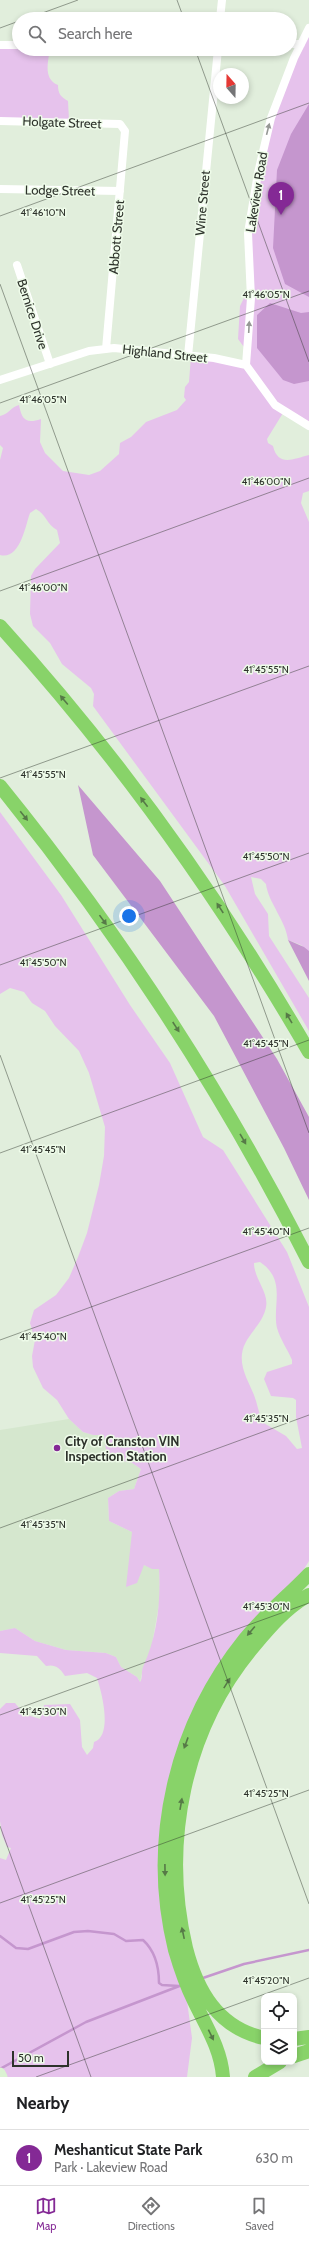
<!DOCTYPE html>
<html lang="en">
<head>
<meta charset="utf-8">
<style>
  body { margin:0; font-family:Cabin,sans-serif; background:#f2f2f2; color:#202124 }
  .controls { position:absolute; right:12px; bottom:12px; display:grid; overflow:hidden; border-radius:8px; box-shadow:0 2px 6px #0003 }
  .controls button { width:36px; height:36px; display:grid; place-items:center; padding:0; border:0; border-bottom:1px solid #e0e0e0; background:#fff; color:#202124; font:20px sans-serif }
  .compass { position:absolute; left:213px; top:68px; width:36px; height:36px; border-radius:50%; background:#fff; box-shadow:0 2px 6px #0003; rotate:340deg }
  .scale { position:absolute; left:12px; bottom:10px; width:57px; box-sizing:border-box; padding-left:4px; border:2px solid #2d322b; border-top:0; font-size:11px; line-height:14px; white-space:nowrap; color:#2d322b; -webkit-text-stroke:3px #eefbe9; paint-order:stroke }
  .you { position:absolute; left:129px; top:916px; width:14px; height:14px; margin:-10px; border:3px solid #fff; border-radius:50%; background:#1a73e8; box-shadow:0 0 0 6px #1a73e833 }
  .badge { display:grid; place-items:center; width:26px; height:26px; border-radius:50%; background:#842995; color:#fff; font-size:13px; font-weight:700 }
  .pin { position:absolute; translate:-50% -33px; filter:drop-shadow(0 1px 2px #0008) }
  .pin::after { content:''; position:absolute; top:21px; width:14px; height:12px; background:inherit; clip-path:polygon(0 0,100% 0,50% 100%) }
  .list { margin:0; padding:0; list-style:none }
  h2 { display:flex; justify-content:space-between; align-items:center; height:52px; margin:0; padding:0 16px; font-size:17px }
  h2 small { font-size:13px; font-weight:400; color:#757577 }
  .list li { display:grid; grid-template-columns:26px 1fr auto; gap:12px; align-items:center; box-sizing:border-box; height:56px; padding:0 16px; border-top:1px solid #e0e0e0 }
  .list b { display:block; font-size:15px; white-space:nowrap }
  .list p { margin:0; font-size:13px; white-space:nowrap; color:#757577 }
  .list em { font-size:13px; font-style:normal; color:#757577 }
  .icon { flex:none; width:22px; height:22px; fill:none; stroke:currentColor; stroke-width:2; stroke-linecap:round; stroke-linejoin:round }
  .map { position:relative; flex:none; width:309px; height:2077px; overflow:hidden }
  .search { position:absolute; background:#fff; box-shadow:0 2px 6px #0003; left:12px; right:12px; top:12px; height:44px; display:flex; align-items:center; gap:10px; box-sizing:border-box; padding:0 14px; border-radius:22px; color:#757577; font-size:15px }
  .sheet { height:108px; background:#fff }
  nav { display:flex; justify-content:space-around; align-items:center; box-sizing:border-box; height:56px; border-top:1px solid #e0e0e0; background:#fff; font-size:11px; color:#757577 }
  nav a { display:grid; justify-items:center; gap:2px }
  nav .on { color:#842995 }
  .map>svg:first-child { display:block }
  .built { fill:#d5e7ce }
  .green { fill:#e6c2ec; fill-rule:evenodd }
  .water { fill:#c596ce }
  .lines { fill:none; stroke-linecap:round; stroke-linejoin:round }
  .stream { stroke:#c596ce; stroke-width:2.5 }
  .minor { stroke:#fff; stroke-width:8 }
  .secondary { stroke:#dbf2d2; stroke-width:11 }
  .motorway { stroke:#88d369; stroke-width:14 }
  .oneway { fill:#969895 }
  .oneway2 { fill:#567a47 }
  .ticks { fill:none; stroke:#2d322b; stroke-width:1; stroke-opacity:0.45 }
  .poi-dot { fill:#842995; stroke:#eefbe9; stroke-width:1.5 }
  .labels { text-anchor:middle; dominant-baseline:central; stroke-width:3; stroke-linejoin:round; paint-order:stroke }
  .street-label { font-size:13px; fill:#2d322b; stroke:#eefbe9 }
  .poi-label { font-size:13px; font-weight:bold; fill:#2d322b; stroke:#eefbe9; text-anchor:start }
  .ticks-label { font-size:10px; text-anchor:middle; fill:#2d322b; stroke:#eefbe9; stroke-width:3; stroke-linejoin:round; paint-order:stroke }
</style>
</head>
<body>
<div class="map">
<svg width="309" height="2077" viewBox="0 0 309 2077">
  <rect width="100%" height="100%" fill="#e1eedc"/>
  <path class="built" d="M69,1419L83,1432L93,1435H104L106,1445L118,1461L132,1463L141,1469L134,1489L119,1491L108,1498V1503L109,1521L132,1532L144,1565L159,1569L160,1598L151,1650L143,1668L140,1682L137,1677L121,1667L116,1657L106,1653L66,1650L35,1641L15,1628L0,1631V1430Z"/>
  <path class="green" d="M309,28V422L283,413L267,439L268,443L273,446C278,467 293,459 309,455V491L303,493L301,503L309,522V953L301,945L288,940C286,921 268,902 266,884L261,879L251,877L255,894L268,914L269,936L309,998V1031L225,886L93,706L94,694L91,688L62,664L50,643L33,626L30,614L31,576L35,569L60,543L57,530C47,525 46,514 36,509L30,513C25,527 20,560 0,555V460L3,448L0,445V416C9,414 11,407 19,405C22,420 26,424 41,419L40,442L45,453L63,471L89,475L100,471L119,454L120,443L131,437L146,422L177,410L186,400L184,397L185,387L189,382L191,356L244,364L247,351L238,339L240,306L248,290V233L270,122Z
    M0,44L19,49H50C48,62 43,79 58,85C58,94 61,97 68,101L69,120L0,119Z
    M0,812L61,895L130,1005L170,1063L203,1137L223,1150L287,1252L309,1307V1561L178,1771L187,2001L192,2038L187,2077H0V1858L6,1860L11,1848L7,1847L2,1835L0,1821V1709L6,1703H15L24,1714L40,1719L44,1705L70,1704L80,1720L82,1747L87,1755L93,1748L94,1742C113,1736 102,1693 97,1678L87,1673L65,1676C60,1668 55,1664 46,1666L37,1656L0,1653V1631L15,1628L35,1641L66,1650L106,1653L116,1657L121,1667L137,1677L140,1682C143,1678 141,1672 143,1667C157,1637 161,1602 159,1569H152L144,1565L137,1583L126,1587L132,1532L109,1521L108,1498L119,1491L134,1489L141,1469L132,1463L107,1457L104,1435H93L83,1432L69,1419L57,1400L43,1388L33,1367L32,1356L35,1340L30,1323L34,1310L56,1295L69,1278L78,1257L87,1233L99,1185L104,1156L105,1127L89,1073L79,1051L55,1026L45,1011L32,1003L24,992L10,988L0,994ZM260,1262C287,1280 272,1305 277,1328C280,1339 288,1350 292,1360V1364L267,1372L264,1379L271,1396L293,1398L296,1400V1417L302,1448L297,1449L286,1436L262,1422C259,1413 257,1403 254,1395C249,1383 240,1368 242,1354C244,1336 263,1325 266,1307C269,1292 254,1279 254,1263Z"/>
  <path class="water" d="M309,104V297L285,284L273,248L277,170L291,134Z
    M270,303L301,313L309,312V381L294,384L283,380L257,348V315Z
    M78,785L160,881L277,1059L309,1117V1200L284,1148L214,1016L93,855Z
    M288,940L304,947L309,951V981Z"/>
  <g class="lines">
    <path class="stream" d="M0,1936L16,1948L28,1949L74,1932L88,1931L114,1934L126,1941L143,1940C155,1951 159,1966 159,1983L162,1985L179,1986
      M200,1979L244,1964L309,1950
      M0,2069L86,2022L182,1985"/>
    <path class="minor" d="M220,19L222,0
      M290,44H301
      M0,45H19
      M0,121L120,124L125,131L106,349
      M0,189L120,191
      M17,265L50,364
      M188,356L218,49
      M246,365L251,298L248,233L258,173L271,118L294,58L309,28
      M0,380L89,351L114,348L214,358L246,365L275,405L309,426"/>
    <path class="secondary" d="M0,2073L2,2077"/>
    <path class="motorway" d="M0,626C118,756 221,900 309,1052
      M0,786C120,934 223,1092 309,1262
      M264,2038C218,2028 197,1991 186,1948C161,1843 184,1729 254,1646C270,1627 287,1607 309,1595
      M294,2039L309,2037
      M294,2056L309,2051
      M223,2077C221,2049 206,2026 194,2001C186,1985 180,1967 175,1950C148,1841 175,1726 245,1639C264,1615 288,1596 309,1574
      M255,2077L280,2062"/>
  </g>
  <defs><path id="oneway-solid" d="M-6-.8H1V-3.2L6.5 0L1 3.2V.8H-6Z"/></defs>
  <g class="oneway">
    <use href="#oneway-solid" transform="translate(268 129) rotate(-76)"/>
    <use href="#oneway-solid" transform="translate(249 327) rotate(-87)"/>
  </g>
  <g class="oneway2">
    <use href="#oneway-solid" transform="translate(64 700) rotate(-130)"/>
    <use href="#oneway-solid" transform="translate(144 802) rotate(-127)"/>
    <use href="#oneway-solid" transform="translate(24 816) rotate(51)"/>
    <use href="#oneway-solid" transform="translate(220 908) rotate(-123)"/>
    <use href="#oneway-solid" transform="translate(103 920) rotate(54)"/>
    <use href="#oneway-solid" transform="translate(289 1018) rotate(-120)"/>
    <use href="#oneway-solid" transform="translate(176 1027) rotate(57)"/>
    <use href="#oneway-solid" transform="translate(243 1139) rotate(60)"/>
    <use href="#oneway-solid" transform="translate(251 1631) rotate(130)"/>
    <use href="#oneway-solid" transform="translate(227 1683) rotate(-58)"/>
    <use href="#oneway-solid" transform="translate(186 1743) rotate(110)"/>
    <use href="#oneway-solid" transform="translate(181 1804) rotate(-80)"/>
    <use href="#oneway-solid" transform="translate(165 1870) rotate(89)"/>
    <use href="#oneway-solid" transform="translate(183 1933) rotate(-102)"/>
    <use href="#oneway-solid" transform="translate(211 2035) rotate(64)"/>
  </g>
  <path class="ticks" d="M177,0L184,19M26,19L78,0M0,28L19,21M195,49L309,362M0,216L309,103M0,284L309,1133M0,403L309,291M0,591L309,478M0,778L309,666M0,965L309,853M0,1055L309,1904M0,1153L309,1040M0,1340L309,1228M0,1528L309,1415M0,1715L309,1603M0,1826L91,2077M0,1903L309,1790M36,2077L309,1978"/>
  <circle class="poi-dot" cx="57" cy="1448" r="4"/>
  <g class="labels">
    <g class="street-label">
      <text transform="translate(62 122) rotate(2)">Holgate Street</text>
      <text transform="translate(60 190) rotate(1)">Lodge Street</text>
      <text transform="translate(256 192) rotate(-81)">Lakeview Road</text>
      <text transform="translate(202 203) rotate(-85)">Wine Street</text>
      <text transform="translate(116 237) rotate(-85)">Abbott Street</text>
      <text transform="translate(33 314) rotate(72)">Bernice Drive</text>
      <text transform="translate(165 353) rotate(6)">Highland Street</text>
    </g>
    <g class="poi-label">
      <text x="65" y="1441">City of Cranston VIN<tspan x="65" dy="15">Inspection Station</tspan></text>
    </g>
  </g>
  <g class="ticks-label">
    <text x="43" y="216">41°46'10"N</text>
    <text x="266" y="298">41°46'05"N</text>
    <text x="43" y="403">41°46'05"N</text>
    <text x="266" y="485">41°46'00"N</text>
    <text x="43" y="591">41°46'00"N</text>
    <text x="266" y="673">41°45'55"N</text>
    <text x="43" y="778">41°45'55"N</text>
    <text x="266" y="860">41°45'50"N</text>
    <text x="43" y="966">41°45'50"N</text>
    <text x="266" y="1047">41°45'45"N</text>
    <text x="43" y="1153">41°45'45"N</text>
    <text x="266" y="1235">41°45'40"N</text>
    <text x="43" y="1340">41°45'40"N</text>
    <text x="266" y="1422">41°45'35"N</text>
    <text x="43" y="1528">41°45'35"N</text>
    <text x="266" y="1610">41°45'30"N</text>
    <text x="43" y="1715">41°45'30"N</text>
    <text x="266" y="1797">41°45'25"N</text>
    <text x="43" y="1903">41°45'25"N</text>
    <text x="266" y="1984">41°45'20"N</text>
  </g>
</svg>
<div class="controls">
<button><svg class="icon" aria-label="locate" viewBox="0 0 24 24"><circle cx="12" cy="12" r="6"/><path d="M12 2v4M12 18v4M2 12h4M18 12h4"/></svg></button>
<button><svg class="icon" aria-label="layers" viewBox="0 0 24 24"><path d="M12 4l9 5-9 5-9-5zM3 14l9 5 9-5"/></svg></button>
</div>
<svg class="compass" viewBox="-18 -18 36 36"><path d="M0-13l5 13h-10z" fill="#e53935"/><path d="M0 13l5-13h-10z" fill="#757577"/></svg>
<div class="scale">50 m</div>
<div class="you"></div>
<div class="pin badge" style="left:281px;top:215px">1</div>
<div class="search"><svg class="icon" aria-label="search" viewBox="0 0 24 24"><circle cx="10" cy="10" r="6"/><path d="M15 15l6 6"/></svg>Search here</div>
</div>
<section class="sheet">
<h2>Nearby<small></small></h2>
<ul class="list">
<li><span class="badge">1</span><div><b>Meshanticut State Park</b><p>Park · Lakeview Road</p></div><em>630 m</em></li>
</ul>
</section>
<nav>
<a class="on"><svg class="icon" aria-label="map" viewBox="0 0 24 24"><path d="M3 6l6-2 6 2 6-2v14l-6 2-6-2-6 2zM9 4v14M15 6v14"/></svg>Map</a>
<a><svg class="icon" aria-label="directions" viewBox="0 0 24 24"><path d="M12 3l9 9-9 9-9-9zM9 14v-3h6M13 9l2 2-2 2"/></svg>Directions</a>
<a><svg class="icon" aria-label="saved" viewBox="0 0 24 24"><path d="M7 4h10v16l-5-4-5 4z"/></svg>Saved</a>
</nav>
</body>
</html>
